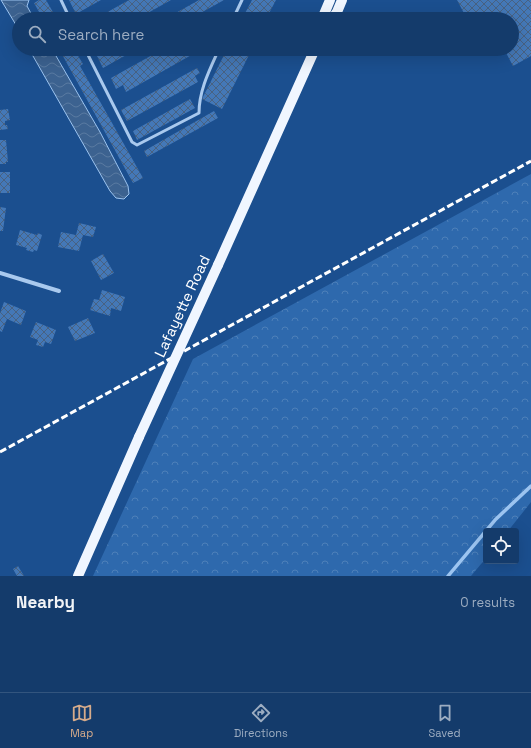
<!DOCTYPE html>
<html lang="en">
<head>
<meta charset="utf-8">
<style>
  body { margin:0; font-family:"Space Grotesk",sans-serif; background:#1d4271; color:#f1f3f6 }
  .controls { position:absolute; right:12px; bottom:12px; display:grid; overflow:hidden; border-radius:4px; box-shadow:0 4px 16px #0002 }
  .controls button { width:36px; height:36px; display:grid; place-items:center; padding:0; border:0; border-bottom:1px solid #33557e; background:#143b6b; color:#f1f3f6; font:20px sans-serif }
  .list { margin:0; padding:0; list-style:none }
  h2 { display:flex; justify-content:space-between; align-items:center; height:52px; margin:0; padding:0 16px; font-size:17px }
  h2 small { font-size:13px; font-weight:400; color:#9dadc1 }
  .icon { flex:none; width:22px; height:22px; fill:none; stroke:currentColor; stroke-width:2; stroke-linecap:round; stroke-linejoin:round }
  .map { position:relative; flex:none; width:531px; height:576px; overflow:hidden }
  .search { position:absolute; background:#143b6b; box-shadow:0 4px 16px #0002; left:12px; right:12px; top:12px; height:44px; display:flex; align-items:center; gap:10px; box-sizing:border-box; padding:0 14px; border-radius:22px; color:#9dadc1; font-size:15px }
  .sheet { height:116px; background:#143b6b }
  nav { display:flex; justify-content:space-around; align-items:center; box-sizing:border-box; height:56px; border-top:1px solid #33557e; background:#143b6b; font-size:11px; color:#9dadc1 }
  nav a { display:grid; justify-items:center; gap:2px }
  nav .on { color:#d6ab8b }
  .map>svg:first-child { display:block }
  .forest { fill:url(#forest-crowns) }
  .water { fill:url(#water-waves); stroke:#9cc4f0 }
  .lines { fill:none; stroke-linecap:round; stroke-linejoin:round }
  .stream { stroke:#9cc4f0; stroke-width:3.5 }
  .building { fill:url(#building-cross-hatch) }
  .service { stroke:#a9c9ee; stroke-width:3 }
  .minor { stroke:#a9c9ee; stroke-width:4 }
  .primary { stroke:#f0f6ff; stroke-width:10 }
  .rail { stroke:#fff; stroke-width:3; stroke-dasharray:7 3; stroke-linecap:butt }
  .primary-bridge { stroke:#f0f6ff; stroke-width:10 }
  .labels { text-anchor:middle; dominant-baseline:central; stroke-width:3; stroke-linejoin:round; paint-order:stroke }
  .street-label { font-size:15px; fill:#fff; stroke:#1b4f8f }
</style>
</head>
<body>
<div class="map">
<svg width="531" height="576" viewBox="0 0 531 576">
  <defs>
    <pattern id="forest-crowns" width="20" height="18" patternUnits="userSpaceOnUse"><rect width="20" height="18" fill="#2e69ad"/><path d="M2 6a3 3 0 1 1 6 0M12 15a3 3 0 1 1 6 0" fill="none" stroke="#4d80b9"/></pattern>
    <pattern id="water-waves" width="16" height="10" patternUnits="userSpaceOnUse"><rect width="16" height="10" fill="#3c6290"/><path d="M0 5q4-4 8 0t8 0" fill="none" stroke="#597aa1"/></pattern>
    <pattern id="building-cross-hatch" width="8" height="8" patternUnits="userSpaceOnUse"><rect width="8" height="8" fill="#4478b7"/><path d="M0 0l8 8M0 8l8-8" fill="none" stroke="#486282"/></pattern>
  </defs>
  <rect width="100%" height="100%" fill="#1b4f8f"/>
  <path class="forest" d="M531,174V502L508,531H486V558L471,576H93L193,359Z"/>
  <path class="water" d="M1,0H29L27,6L34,19H19V30Z
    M29,49H52L100,132L128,186L129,194L124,199L116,198L110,191Z"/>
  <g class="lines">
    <path class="stream" d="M448,576L495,520L531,486"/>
  </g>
  <path class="building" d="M39,0H46L57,19H43L34,3Z
    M70,0H101L76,14L69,0Z
    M129,0H171L137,19H95Z
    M199,0H224L190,19H165Z
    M252,0H276L266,19H242Z
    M457,0H531V56L513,66L504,49H512V19H467Z
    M59,49H74L83,64L80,66L143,178L133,183Z
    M110,49H137L103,68L97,56Z
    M163,49H202L126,92L123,85L116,89L111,78Z
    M227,49H252L222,109L202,99Z
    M197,68L200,73L195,76L198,82L127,121L121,110Z
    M190,99L195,108L137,140L133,131Z
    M8,109L10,120L5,121V125H7L8,129L0,130V110Z
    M214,111L218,118L147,157L144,151Z
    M0,140H6L8,162H6V164H0Z
    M0,172H10V193H0Z
    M0,207L6,208L3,231H0Z
    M79,223L96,227L93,237L83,235L79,251L58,247L61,232L76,235Z
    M20,230L37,235L38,233L42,235L37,251L34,250L33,252L26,250L27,248L16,245Z
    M103,254L114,273L101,280L91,261Z
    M102,290L125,297L121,311L111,308L110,316L90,310L94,299L99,300Z
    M4,302L26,311L21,325L7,319L2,332L0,331V313Z
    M88,318L95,333L75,341L68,327Z
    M36,322L56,330L51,344L45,342L43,347L36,345L38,340L30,337Z
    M18,566L24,576H17L13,569Z"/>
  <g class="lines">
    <path class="service" d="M61,0L70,19
      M233,19L242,0
      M85,49L132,142L137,145L199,113C199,90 210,69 219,49"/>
    <path class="minor" d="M0,273L59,291"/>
    <path class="primary" d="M322,19L330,0
      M332,19L337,12L342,0
      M218,265L315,49
      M78,576L139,437"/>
    <path class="rail" d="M0,452L531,161"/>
    <path class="primary-bridge" d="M139,437L218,265"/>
  </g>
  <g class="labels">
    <g class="street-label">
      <text transform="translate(182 306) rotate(-65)">Lafayette Road</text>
    </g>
  </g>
</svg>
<div class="controls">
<button><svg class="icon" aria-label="locate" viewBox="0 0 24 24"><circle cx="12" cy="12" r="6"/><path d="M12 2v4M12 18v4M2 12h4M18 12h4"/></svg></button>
</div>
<div class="search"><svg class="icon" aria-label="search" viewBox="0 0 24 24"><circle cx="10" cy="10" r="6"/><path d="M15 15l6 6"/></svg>Search here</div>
</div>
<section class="sheet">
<h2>Nearby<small>0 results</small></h2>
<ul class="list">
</ul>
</section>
<nav>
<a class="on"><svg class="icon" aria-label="map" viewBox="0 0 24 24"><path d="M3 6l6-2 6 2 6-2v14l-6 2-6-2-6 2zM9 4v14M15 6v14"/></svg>Map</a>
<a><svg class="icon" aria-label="directions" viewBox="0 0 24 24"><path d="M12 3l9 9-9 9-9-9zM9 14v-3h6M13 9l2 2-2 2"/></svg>Directions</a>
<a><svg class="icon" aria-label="saved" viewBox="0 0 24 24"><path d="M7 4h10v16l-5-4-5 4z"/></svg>Saved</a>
</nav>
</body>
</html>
